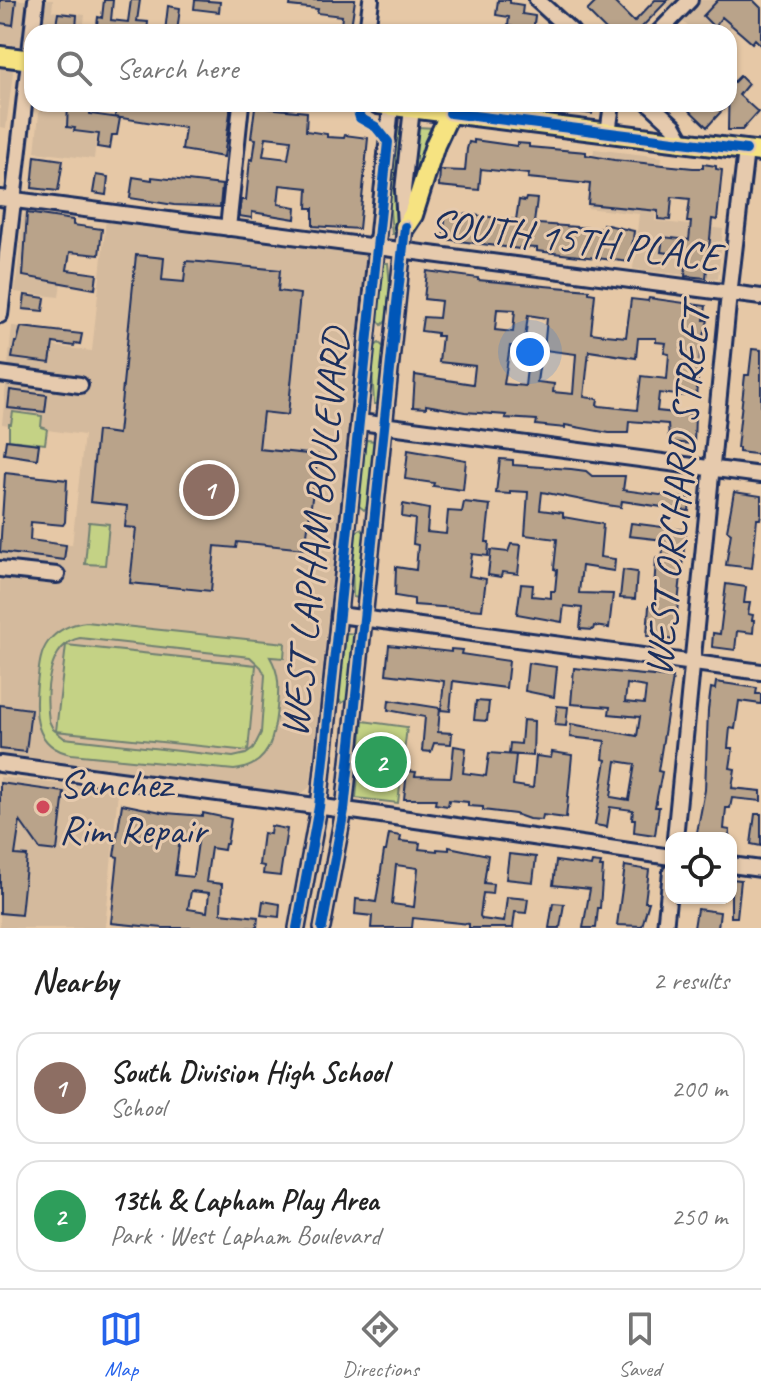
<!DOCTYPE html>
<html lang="en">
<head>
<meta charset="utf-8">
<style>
  body { margin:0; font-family:Caveat,sans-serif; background:#f6f6f6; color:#222 }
  .controls { position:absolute; right:24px; bottom:24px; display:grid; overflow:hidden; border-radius:16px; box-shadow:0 2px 6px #0004 }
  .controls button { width:72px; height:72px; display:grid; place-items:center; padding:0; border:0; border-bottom:2px solid #e0e0e0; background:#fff; color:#222; font:40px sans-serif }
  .you { position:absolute; left:530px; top:352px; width:28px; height:28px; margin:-20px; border:6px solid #fff; border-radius:50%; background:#1a73e8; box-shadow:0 0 0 12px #1a73e833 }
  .badge { display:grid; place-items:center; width:52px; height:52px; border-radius:50%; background:#2563eb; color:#fff; font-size:26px; font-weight:700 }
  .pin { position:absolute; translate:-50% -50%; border:4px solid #fff; box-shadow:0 2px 8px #0006 }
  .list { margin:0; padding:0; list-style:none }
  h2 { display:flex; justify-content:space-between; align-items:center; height:104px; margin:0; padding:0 32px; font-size:34px }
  h2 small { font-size:26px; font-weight:400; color:#767676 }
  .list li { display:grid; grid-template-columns:52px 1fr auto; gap:24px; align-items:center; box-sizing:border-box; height:112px; margin:0 16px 16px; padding:0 16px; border:2px solid #e0e0e0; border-radius:24px }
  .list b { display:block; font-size:30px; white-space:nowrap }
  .list p { margin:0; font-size:26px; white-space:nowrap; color:#767676 }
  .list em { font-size:26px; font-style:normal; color:#767676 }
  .icon { flex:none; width:44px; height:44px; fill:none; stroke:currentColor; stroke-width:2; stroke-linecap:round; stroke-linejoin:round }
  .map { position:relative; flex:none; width:761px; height:928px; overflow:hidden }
  .search { position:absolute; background:#fff; box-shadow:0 2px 6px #0004; left:24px; right:24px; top:24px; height:88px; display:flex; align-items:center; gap:20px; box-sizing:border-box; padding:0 28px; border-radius:24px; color:#767676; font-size:30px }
  .sheet { height:360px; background:#fff }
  nav { display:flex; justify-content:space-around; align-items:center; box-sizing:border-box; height:112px; border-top:2px solid #e0e0e0; background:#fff; font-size:22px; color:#767676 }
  nav a { display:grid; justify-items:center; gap:4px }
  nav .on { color:#2563eb }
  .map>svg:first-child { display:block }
  .built { fill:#d4ba9d }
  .green { fill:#c4d285; stroke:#708072; stroke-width:2; fill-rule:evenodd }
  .building { fill:#b9a38a; stroke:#1b2f5e; stroke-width:2; fill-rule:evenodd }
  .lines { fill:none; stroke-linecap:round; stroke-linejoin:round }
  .minor-casing { stroke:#1b2f5e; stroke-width:20 }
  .major-casing { stroke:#1b2f5e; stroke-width:24 }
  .minor { stroke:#e6caad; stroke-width:14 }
  .major { stroke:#f6e381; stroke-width:18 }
  .cycleway-casing { stroke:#e6caad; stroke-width:15 }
  .cycleway { stroke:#0057b8; stroke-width:10 }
  .poi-dot { fill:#d1495b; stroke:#e6caad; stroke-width:3 }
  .labels { text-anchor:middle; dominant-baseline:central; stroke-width:6; stroke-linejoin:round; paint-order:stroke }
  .street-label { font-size:40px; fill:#1b2f5e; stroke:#e6caad }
  .poi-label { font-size:40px; fill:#1b2f5e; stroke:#e6caad; text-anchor:start }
</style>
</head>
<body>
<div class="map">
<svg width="761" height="928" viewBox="0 0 761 928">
  <rect width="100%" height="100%" fill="#e6c8a6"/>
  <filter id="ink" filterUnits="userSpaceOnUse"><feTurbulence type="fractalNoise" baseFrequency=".0125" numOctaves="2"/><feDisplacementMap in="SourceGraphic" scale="16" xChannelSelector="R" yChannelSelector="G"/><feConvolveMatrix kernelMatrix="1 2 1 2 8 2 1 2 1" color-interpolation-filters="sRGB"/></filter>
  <g filter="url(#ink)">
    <path class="built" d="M0,0H53L52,11L85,15L83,32H32V47L0,43Z
      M659,0H756L727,32H694Z
      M0,67L12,69L13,72L6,128L0,127Z
      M40,104H100L94,159L35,152Z
      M594,149L662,157L655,221L723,229L718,279L633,269L639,214L587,208Z
      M27,209L74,215L68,267H63L59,297L15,292L23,216Z
      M106,219L360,253L365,257L310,787L301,794L0,754V535L72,545L84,435L2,424L12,326L53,330V346L92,351Z
      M0,777L118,791L105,928H0Z"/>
    <path class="green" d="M398,127H402L403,132L398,226L395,234H392L389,198Z
      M417,127L435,128L411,194Z
      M384,263H388L391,298L388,319L382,325L377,319Z
      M379,343L385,348L377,404H374L372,369L374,347Z
      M13,412L42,416L41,427L47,429L45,444L9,440V424H11Z
      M366,440L376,441L369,505L364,510L358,505Z
      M89,522L109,524L105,565L85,564Z
      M361,529L366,534L358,598L353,597L352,561L355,533Z
      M86,622L285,643L284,658L270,657C280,674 279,688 277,708C274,738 270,766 234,770L71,754C34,747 34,714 37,684C39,670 39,654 48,642C57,630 71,624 86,622ZM80,638L250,657L261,667L265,675L261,733L253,749L246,754L233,757L64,738L53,729L49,721C45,694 47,644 80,638Z
      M346,633L355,634L349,698L342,703L338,698Z
      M66,645L256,665L248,751L56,731Z
      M363,721L407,727L398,803L356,798Z"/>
    <path class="building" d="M0,0H16L13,25L0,23Z
      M104,0H113L111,20L128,22L131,0H140L137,21L148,22L147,32H96L98,17L102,18Z
      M195,0L220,2L219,12L194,9Z
      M291,0H355L351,27L341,26L342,16L317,13L318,9L290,6Z
      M498,0H510V3L523,5L522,14L535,16L533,32H520V28L508,26L509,17L496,15Z
      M598,0H612L634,22L655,0H668L641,28L645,32H608L587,11Z
      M718,0H753L761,8V45L755,39L752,43L722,17L714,27L703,16Z
      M168,6L180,8L177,32H165Z
      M58,13L77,15L76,28L56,25Z
      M740,76L748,84L739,95L758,112L742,130H728L729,77L734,82Z
      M68,104H91L90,114L120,118L117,135H112L110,149L97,147L99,134L74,131L75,128L67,127Z
      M116,104H226V106L230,107V113L224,157L182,150L185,128L115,117Z
      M564,104H594L592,114L564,110Z
      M683,104H728L707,127Z
      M255,107L307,112L306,131L327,134V137L344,138L345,135L368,138L359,229L313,226V208H307L308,188L280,185L278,204L296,207L295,219L252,212V218L239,216L241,200H246L250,159L253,160L256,139L251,138ZM266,137L291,140L288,159L263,156Z
      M474,140L517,146V143L529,144V147L586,152V155L614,160L693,168H703V164L716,166V169L722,170L717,220L712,219L706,278L685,276L687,255L661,252L663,237L689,240L691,222H687L690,199L672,197L670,220L658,219V211L588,204L590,184L528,178L529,174L481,169L479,190L439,186L440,170L465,171L467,149L469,142L474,143Z
      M35,156L63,160L58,191L32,188Z
      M96,175L108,177L106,195L93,193Z
      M133,177L152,180V177L222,185L220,207L174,205L130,198Z
      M526,198L537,199L534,223L538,224L603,229V224L634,231L630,262L537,251V248L520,247V249L443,239L446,212L516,220L519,200L525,201Z
      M27,213L73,220V225L102,229L99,255L70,252L67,270L97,274L95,289L23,276Z
      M136,255L164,258L162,280L184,282L186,261L200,262L280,270L278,291L300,294L288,415L263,412L259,449L318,455L305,549L237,542L236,548L215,546L211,591L130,583L136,528L125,527L127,506L90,502L97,431L118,434Z
      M427,271L478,278V280L589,290V293L595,294L591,333L606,335L626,337L631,299L648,301L649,298L706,306L704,320H708L701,348L696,397L659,393L657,411L695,415L694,444L669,442L668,424L629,421L628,433H609L565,425V428L536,425L537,420L505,418L506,415L465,412L426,405V408L413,407L415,375L473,384L475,366L439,362L442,336H437V333L421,331L423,317L439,318L441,301L424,299ZM497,309L515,310L513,332L495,330ZM528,315L547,318L544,350L576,354L573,394L553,392L554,384L537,382L540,361L528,359L525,386L504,384L510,346L524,347ZM638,338H656V342L666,343L664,353L669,354L667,379L641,376L637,410L600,406L597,405L598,399L584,397L589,351L636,358Z
      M25,295L45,298L43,311L23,309Z
      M21,327L82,334L80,344L75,343L74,346L53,343L50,363L12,358L15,342H17Z
      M752,349L761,350V453L755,454L739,452V448H737L745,375H749Z
      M10,390L47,395L45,412L8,408Z
      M6,440L39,444L37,459L4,454Z
      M408,450L466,460L463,490L433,486L434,483L405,479Z
      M500,459L513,460V465L571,469L586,471L592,476H625L623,490L690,499L689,511L622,501L621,507L607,505L542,492L540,510L563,513V517L603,524L600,557L615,559L614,571L582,566L579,593L613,594L609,628L594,626L593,630L580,629L582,608L564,606L562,622L517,614L521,584L533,585L532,596L551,598V591H555L557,570L554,569L557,539L525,535L528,492L510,491V494L496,493Z
      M5,473L67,480L65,522L63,525L31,522L30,540L66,545L64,560L0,552Z
      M734,492L761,496V514L760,519H757L752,568L726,565L731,533L727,530Z
      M464,502L490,505L486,542H489L488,556L472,554L469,576L486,579L482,610L414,605V599L395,596L396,567L416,570L418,545L413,544L415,519L402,517L403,504L429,509L427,532L446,534L448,511L462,512Z
      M631,523L686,530L674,640L647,636L649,606H653L656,558L662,559L664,540L629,536Z
      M511,544L521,545L518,574L502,572L501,577L488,575L491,550L508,552Z
      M623,570L637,572L635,599L620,598Z
      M726,584L746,587L744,603H750L748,614L753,615L752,620H754L753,633L737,631L735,650L712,647L713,633L720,634Z
      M389,645L451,652V649L462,650L461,654L509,661L506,688L453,681L450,711L441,710L444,681L386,674Z
      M528,663L557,667L554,697L525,691Z
      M574,668L673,678L658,771L662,772L655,807H659L655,835L634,832L635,819H632L633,810L610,807L607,827L595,825L606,760L603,759L605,741L570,737L571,724L637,736L640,717L609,714L610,707L571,704ZM627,684L646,687L644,704L625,702ZM616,761L635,764L629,800L611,797Z
      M716,682L757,688L756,694H761V704L739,701L735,729L730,728L728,748H733L730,768L735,769L732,788L761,791V801L732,798L730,808H726L724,829L730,830L729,838H696L705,790L708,710L711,688L715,689Z
      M389,700L440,708L438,732L452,733L451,744L434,743L431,752L422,751L425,717L388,710Z
      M476,701L489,702L487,721L474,720Z
      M0,705L31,709L26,752L0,749Z
      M557,706L568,707L566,726L555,725Z
      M523,720L534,721L533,756L509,754L510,743L521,744Z
      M454,746L466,748L463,773L486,776L489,753L516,755L513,785L533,788L536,756L551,758L552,752L572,755L566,818L543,815L542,820L529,819L515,814L483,810V807L468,806V802L449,800L448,806L435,804L436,799H404L407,771L416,772L415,776L451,777Z
      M0,783L64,792L57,851L40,849L20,821L15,855L27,856L21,915L0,913Z
      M122,804L166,813L203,816V813L231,819L227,844H225L224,850L211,848L206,882L222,884L221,913L258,917L257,928L219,926V928H163L111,923L118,857L114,856ZM180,839L198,842L193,877L175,875ZM191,891L209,893L207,912L188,909Z
      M755,814H761V846L751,844Z
      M271,826L287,829L280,876L263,874L264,866L259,865L263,833L270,834Z
      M389,834L401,836L400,841L420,843L419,849L437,851V849L449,850V847L488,855L484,883L493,884L492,894L483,893L480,916L482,919L504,922L507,897L528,899L526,913L515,912L513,928H469V924L413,918L412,928H371L372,916L355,914L356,899L376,902L384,851H386ZM396,865L418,868L414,907L392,904Z
      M509,854L536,857L533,882L506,879Z
      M556,861L591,866L592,862L601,863L600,867H603L600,908H598L596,928H583L590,889L553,885Z
      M625,866L649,870L645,902H649L642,926L617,925Z
      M731,879L741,880L737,917H731Z
      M263,901L280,904L279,917L261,915Z
      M553,903L564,904L560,928H549Z
      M697,909L720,912L718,928H694Z"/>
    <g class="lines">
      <defs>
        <path id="minor" d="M537,0L572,32
          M367,32L371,0
          M659,32L690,0
          M650,104L674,126L683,142
          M608,133L612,104
          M0,198L761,297
          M228,228L241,104
          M0,315L36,0
          M0,374L80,385
          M360,422L761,475
          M0,569L57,575
          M339,615L761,672
          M0,764L360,812L671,857
          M675,838L728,304L746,150
          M731,865L761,869
          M297,928L319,807L391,106
          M322,928L344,810L405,227L403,190L412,108
          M665,928L671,872"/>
        <path id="major" d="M0,56L32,60
          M378,104L761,152
          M405,227L413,215L435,145L450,113"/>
      </defs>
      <use href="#minor" class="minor-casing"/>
      <use href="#major" class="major-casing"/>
      <use href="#minor" class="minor"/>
      <use href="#major" class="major"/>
      <defs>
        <path id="cycleway" d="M450,113L746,150
          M297,928L319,807L388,142L376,127L360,118L356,104
          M322,928L344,810L405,227"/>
      </defs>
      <use href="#cycleway" class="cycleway-casing"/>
      <use href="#cycleway" class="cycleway"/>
    </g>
  </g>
  <circle class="poi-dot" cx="43" cy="807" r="8"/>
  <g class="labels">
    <g class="street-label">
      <text transform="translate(575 240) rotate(7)">SOUTH 15TH PLACE</text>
      <text transform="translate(677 491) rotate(-84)">WEST ORCHARD STREET</text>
      <text transform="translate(315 533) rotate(-84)">WEST LAPHAM BOULEVARD</text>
    </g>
    <g class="poi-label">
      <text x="59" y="784">Sanchez<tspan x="59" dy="46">Rim Repair</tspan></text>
    </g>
  </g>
</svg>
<div class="controls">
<button><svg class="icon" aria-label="locate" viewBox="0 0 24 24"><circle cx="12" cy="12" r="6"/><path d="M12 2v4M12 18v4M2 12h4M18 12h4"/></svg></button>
</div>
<div class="you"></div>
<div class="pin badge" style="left:209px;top:490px;background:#8d6e63">1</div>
<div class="pin badge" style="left:381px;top:762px;background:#2e9e5b">2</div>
<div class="search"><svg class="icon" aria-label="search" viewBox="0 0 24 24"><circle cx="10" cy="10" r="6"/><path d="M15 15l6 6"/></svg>Search here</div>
</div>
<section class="sheet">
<h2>Nearby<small>2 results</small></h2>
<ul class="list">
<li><span class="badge" style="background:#8d6e63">1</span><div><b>South Division High School</b><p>School</p></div><em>200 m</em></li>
<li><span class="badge" style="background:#2e9e5b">2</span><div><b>13th &amp; Lapham Play Area</b><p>Park · West Lapham Boulevard</p></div><em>250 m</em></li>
</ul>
</section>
<nav>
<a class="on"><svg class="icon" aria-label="map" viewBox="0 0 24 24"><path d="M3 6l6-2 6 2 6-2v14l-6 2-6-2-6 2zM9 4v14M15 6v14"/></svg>Map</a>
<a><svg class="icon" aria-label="directions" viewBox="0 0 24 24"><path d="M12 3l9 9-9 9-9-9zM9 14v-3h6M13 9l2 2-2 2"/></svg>Directions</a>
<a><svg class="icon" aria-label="saved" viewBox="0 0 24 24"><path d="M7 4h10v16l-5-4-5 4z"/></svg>Saved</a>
</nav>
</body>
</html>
